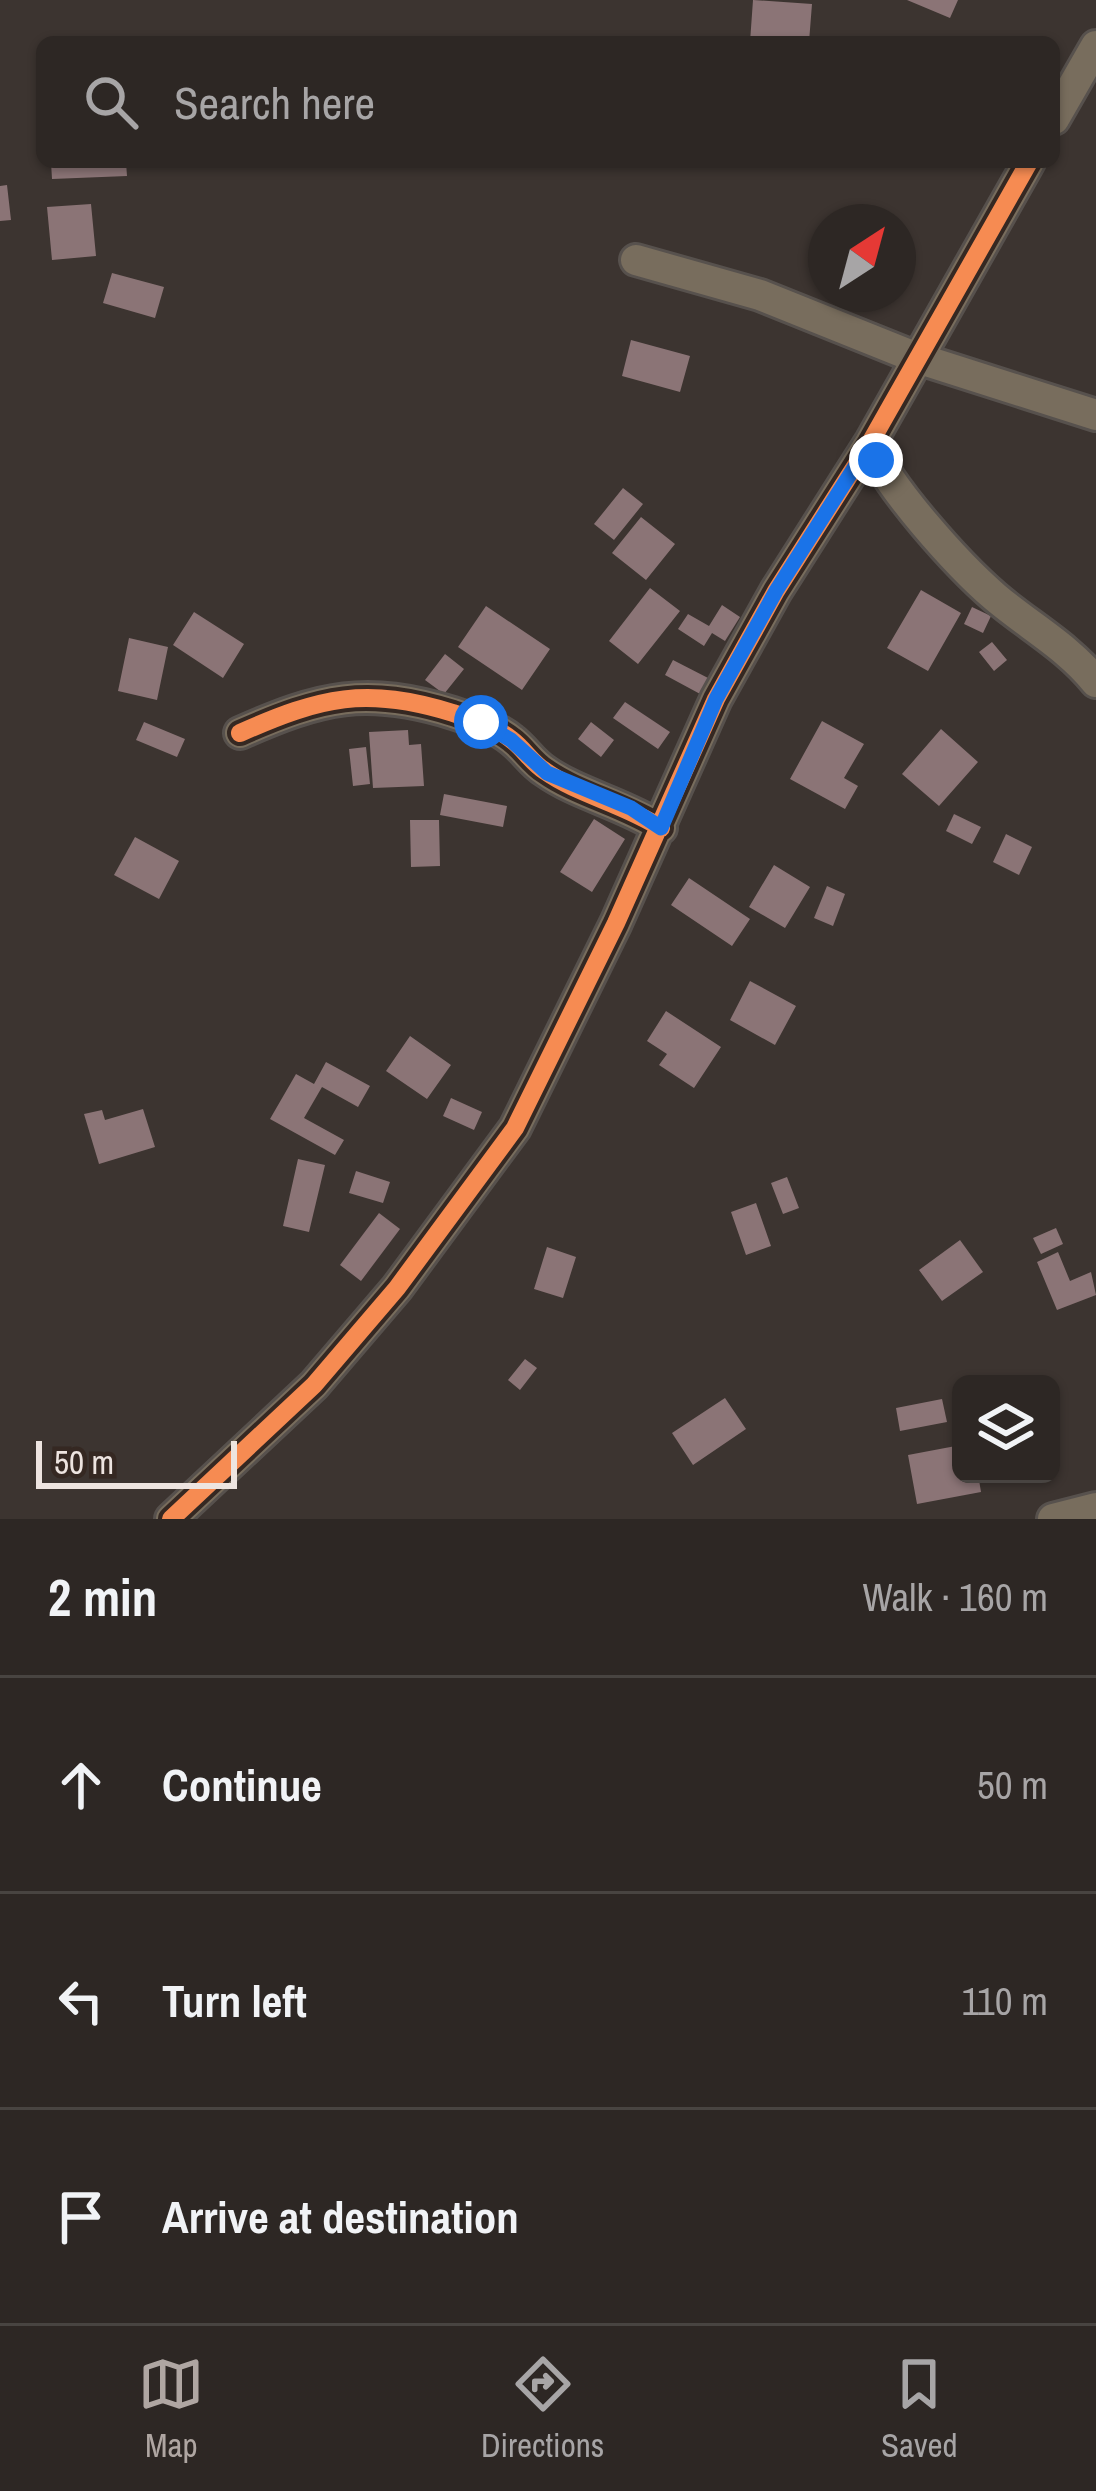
<!DOCTYPE html>
<html lang="en">
<head>
<meta charset="utf-8">
<style>
  body { margin:0; font-family:"Archivo Narrow",sans-serif; background:#393331; color:#f1f3f6 }
  .controls { position:absolute; right:36px; bottom:36px; display:grid; overflow:hidden; border-radius:18px; box-shadow:0 3px 9px #0004 }
  .controls button { width:108px; height:108px; display:grid; place-items:center; padding:0; border:0; border-bottom:3px solid #484441; background:#2d2724; color:#f1f3f6; font:60px sans-serif }
  .compass { position:absolute; left:808px; top:204px; width:108px; height:108px; border-radius:50%; background:#2d2724; box-shadow:0 3px 9px #0004; rotate:36deg }
  .scale { position:absolute; left:36px; bottom:30px; width:201px; box-sizing:border-box; padding-left:12px; border:6px solid #ede4e0; border-top:0; font-size:33px; line-height:42px; white-space:nowrap; color:#ede4e0; -webkit-text-stroke:9px #352822; paint-order:stroke }
  .stop { position:absolute; width:36px; height:36px; margin:-27px; border:9px solid #1a73e8; border-radius:50%; background:#fff }
  .stop.end { background:#1a73e8; border-color:#fff; box-shadow:0 3px 12px #0008 }
  .list { margin:0; padding:0; list-style:none }
  h2 { display:flex; justify-content:space-between; align-items:center; height:156px; margin:0; padding:0 48px; font-size:51px }
  h2 small { font-size:39px; font-weight:400; color:#a7a5a6 }
  .list li { display:grid; grid-template-columns:78px 1fr auto; gap:36px; align-items:center; box-sizing:border-box; height:216px; padding:0 48px; border-top:3px solid #484441 }
  .list b { display:block; font-size:45px; white-space:nowrap }
  .list em { font-size:39px; font-style:normal; color:#a7a5a6 }
  .icon { flex:none; width:66px; height:66px; fill:none; stroke:currentColor; stroke-width:2; stroke-linecap:round; stroke-linejoin:round }
  .map { position:relative; flex:none; width:1096px; height:1519px; overflow:hidden }
  .search { position:absolute; background:#2d2724; box-shadow:0 3px 9px #0004; left:36px; right:36px; top:36px; height:132px; display:flex; align-items:center; gap:30px; box-sizing:border-box; padding:0 42px; border-radius:18px; color:#a7a5a6; font-size:45px }
  .sheet { height:804px; background:#2d2724 }
  nav { display:flex; justify-content:space-around; align-items:center; box-sizing:border-box; height:168px; border-top:3px solid #484441; background:#2d2724; font-size:33px; color:#a7a5a6 }
  nav a { display:grid; justify-items:center; gap:6px }
  nav .on { color:#afa6a2 }
  .map>svg:first-child { display:block }
  .building { fill:#8b7476 }
  .lines { fill:none; stroke-linecap:round; stroke-linejoin:round }
  .street-casing { stroke:#57514d; stroke-width:36 }
  .street { stroke:#786d5d; stroke-width:30 }
  .cycleway-casing { stroke:#352822; stroke-width:26 }
  .cycleway { stroke:#f68b52; stroke-width:18 }
  .route { stroke:#1a73e8; stroke-width:15 }
</style>
</head>
<body>
<div class="map">
<svg width="1096" height="1519" viewBox="0 0 1096 1519">
  <rect width="100%" height="100%" fill="#3c3430"/>
  <path class="building" d="M753,0L812,4L809,42H750Z
    M907,0H958L950,18Z
    M51,162H126L127,176L52,179Z
    M7,185L11,220L0,221V186Z
    M91,204L96,256L52,260L47,207Z
    M112,273L164,287L155,318L103,303Z
    M631,340L690,356L680,392L622,376Z
    M623,488L643,504L614,540L594,524Z
    M641,517L675,544L646,580L612,553Z
    M650,588L680,611L638,664L609,641Z
    M921,590L961,613L928,671L887,648Z
    M722,605L740,617L725,641L712,633L704,646L678,629L688,614L709,626Z
    M486,606L550,649L522,690L458,647Z
    M972,607L991,616L983,633L964,624Z
    M194,612L244,644L223,678L173,645Z
    M129,638L168,647L157,700L118,691Z
    M992,642L1007,660L994,671L979,652Z
    M445,654L464,669L444,694L425,680Z
    M673,660L710,679L702,695L665,675Z
    M625,702L670,732L658,749L613,718Z
    M822,721L864,744L844,778L858,786L845,809L790,779Z
    M144,722L185,739L177,757L136,740Z
    M591,722L614,740L601,757L578,739Z
    M941,729L978,762L939,806L902,774Z
    M408,730L409,745L421,744L424,786L373,788L369,732Z
    M366,747L370,784L353,786L349,749Z
    M444,794L507,806L503,827L440,815Z
    M954,814L981,827L972,844L946,831Z
    M594,819L625,839L592,892L560,872Z
    M410,820H439L440,866L411,867Z
    M1006,834L1032,847L1019,875L993,862Z
    M135,837L179,861L159,899L114,875Z
    M774,865L810,887L785,928L749,907Z
    M689,878L750,919L732,946L671,905Z
    M827,886L845,894L833,926L814,918Z
    M750,981L796,1006L775,1045L730,1020Z
    M666,1011L721,1047L694,1088L659,1065L667,1054L647,1041Z
    M410,1036L451,1065L427,1099L386,1071Z
    M326,1062L370,1086L358,1107L322,1087L304,1118L344,1140L335,1155L270,1119L296,1074L314,1084Z
    M451,1098L482,1112L474,1130L443,1116Z
    M143,1109L155,1147L99,1164L84,1114L102,1110L105,1120Z
    M298,1159L325,1165L309,1232L283,1226Z
    M356,1171L390,1182L383,1203L349,1193Z
    M787,1177L799,1208L783,1214L771,1183Z
    M756,1203L771,1246L746,1255L731,1212Z
    M379,1213L400,1229L361,1281L340,1265Z
    M1056,1228L1063,1244L1041,1254L1033,1238Z
    M960,1240L983,1272L942,1301L919,1270Z
    M547,1247L576,1257L563,1298L534,1289Z
    M1058,1252L1070,1281L1091,1272L1096,1295L1057,1310L1037,1262Z
    M525,1359L537,1368L520,1390L508,1380Z
    M725,1398L746,1429L693,1465L672,1433Z
    M942,1399L947,1422L900,1431L896,1408Z
    M961,1445V1474H978L981,1492L917,1504L908,1455Z"/>
  <g class="lines">
    <defs>
      <path id="street" d="M1054,119L1096,46
        M636,260L760,295L917,358L1096,415
        M870,443C886,486 959,566 995,597C1029,626 1067,646 1096,682
        M240,733C321,697 366,686 453,713C473,720 495,726 512,740C524,749 532,763 545,771C577,794 624,804 661,828
        M171,1519L314,1385L397,1288L515,1128L616,923L716,699L776,591L870,443L1029,162
        M1053,1519L1096,1508"/>
    </defs>
    <use href="#street" class="street-casing"/>
    <use href="#street" class="street"/>
    <defs>
      <path id="cycleway" d="M240,733C321,697 366,686 453,713C473,720 495,726 512,740C524,749 532,763 545,771C577,794 624,804 661,828
        M171,1519L314,1385L397,1288L515,1128L616,923L716,699L776,591L870,443L1029,162"/>
    </defs>
    <use href="#cycleway" class="cycleway-casing"/>
    <use href="#cycleway" class="cycleway"/>
  </g>
  <g class="lines">
    <path class="route" d="M481,722L511,740L547,773L631,808L661,828L716,699L776,591L870,443L876,460"/>
  </g>
</svg>
<div class="controls">
<button><svg class="icon" aria-label="layers" viewBox="0 0 24 24"><path d="M12 4l9 5-9 5-9-5zM3 14l9 5 9-5"/></svg></button>
</div>
<svg class="compass" viewBox="-18 -18 36 36"><path d="M0-13l5 13h-10z" fill="#e53935"/><path d="M0 13l5-13h-10z" fill="#a7a5a6"/></svg>
<div class="scale">50 m</div>
<div class="stop" style="left:481px;top:722px"></div>
<div class="stop end" style="left:876px;top:460px"></div>
<div class="search"><svg class="icon" aria-label="search" viewBox="0 0 24 24"><circle cx="10" cy="10" r="6"/><path d="M15 15l6 6"/></svg>Search here</div>
</div>
<section class="sheet">
<h2>2 min<small>Walk · 160 m</small></h2>
<ul class="list">
<li><svg class="icon" aria-label="ahead" viewBox="0 0 24 24"><path d="M12 20V5M6 11l6-6 6 6"/></svg><div><b>Continue</b></div><em>50 m</em></li>
<li><svg class="icon" aria-label="left" viewBox="0 0 24 24"><path d="M17 20v-9H6M10 6l-5 5 5 5"/></svg><div><b>Turn left</b></div><em>110 m</em></li>
<li><svg class="icon" aria-label="arrive" viewBox="0 0 24 24"><path d="M6 21V4h12l-3 4 3 4H6"/></svg><div><b>Arrive at destination</b></div></li>
</ul>
</section>
<nav>
<a class="on"><svg class="icon" aria-label="map" viewBox="0 0 24 24"><path d="M3 6l6-2 6 2 6-2v14l-6 2-6-2-6 2zM9 4v14M15 6v14"/></svg>Map</a>
<a><svg class="icon" aria-label="directions" viewBox="0 0 24 24"><path d="M12 3l9 9-9 9-9-9zM9 14v-3h6M13 9l2 2-2 2"/></svg>Directions</a>
<a><svg class="icon" aria-label="saved" viewBox="0 0 24 24"><path d="M7 4h10v16l-5-4-5 4z"/></svg>Saved</a>
</nav>
</body>
</html>
